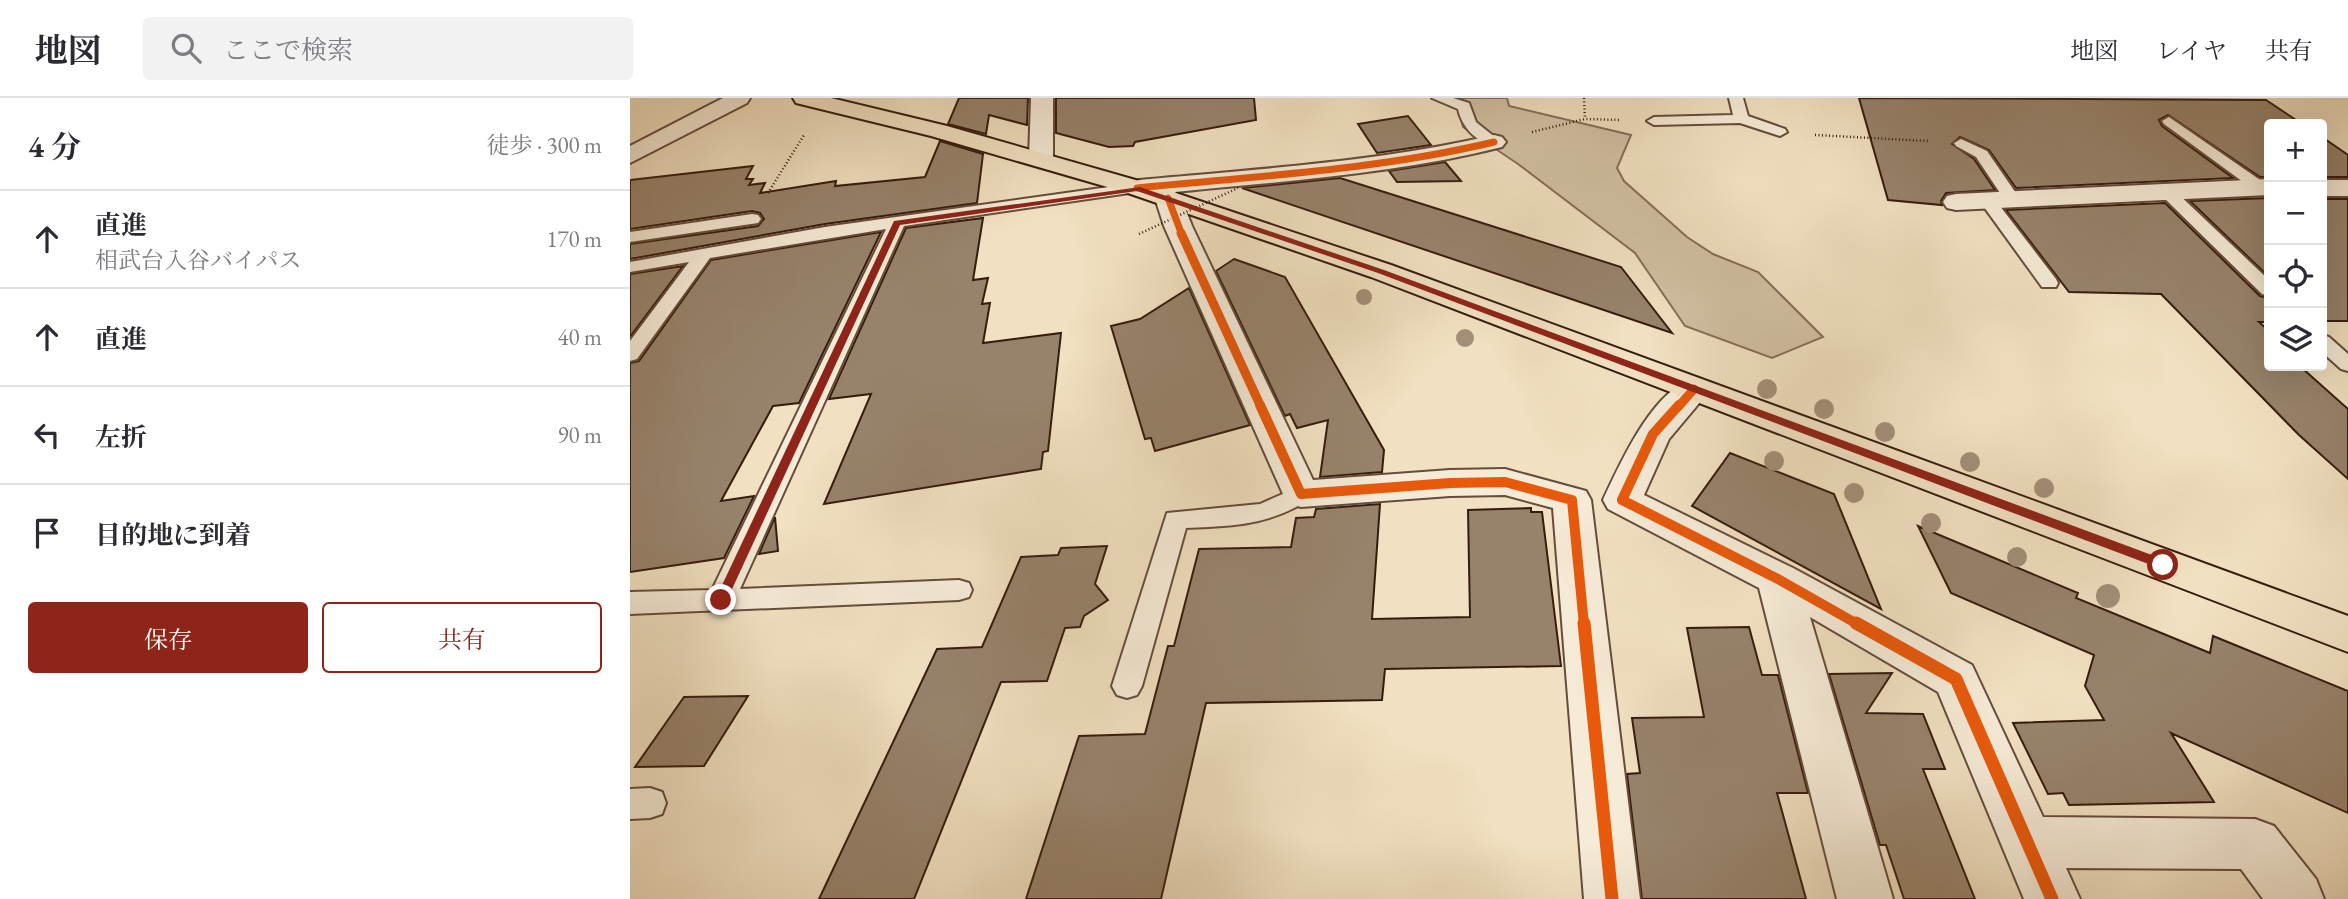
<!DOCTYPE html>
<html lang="ja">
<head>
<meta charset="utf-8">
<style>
  body { margin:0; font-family:"EB Garamond","Noto Serif JP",serif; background:#f2f2f3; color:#2b2b33 }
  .controls { position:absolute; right:21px; top:21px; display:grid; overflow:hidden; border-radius:7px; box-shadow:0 7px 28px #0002 }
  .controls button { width:63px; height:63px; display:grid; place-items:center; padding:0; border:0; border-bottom:2px solid #e1e1e2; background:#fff; color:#2b2b33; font:35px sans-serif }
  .stop { position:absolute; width:21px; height:21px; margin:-16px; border:5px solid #8f2418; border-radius:50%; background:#fff }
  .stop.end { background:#8f2418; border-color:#fff; box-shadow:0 2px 7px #0008 }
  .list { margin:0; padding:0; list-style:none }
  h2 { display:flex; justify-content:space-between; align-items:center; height:91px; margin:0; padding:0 28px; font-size:30px }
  h2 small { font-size:23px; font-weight:400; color:#7c7c81 }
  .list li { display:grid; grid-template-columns:46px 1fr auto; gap:21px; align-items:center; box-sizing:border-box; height:98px; padding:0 28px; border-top:2px solid #e1e1e2 }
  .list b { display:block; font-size:26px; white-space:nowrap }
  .list p { margin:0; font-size:23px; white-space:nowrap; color:#7c7c81 }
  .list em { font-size:23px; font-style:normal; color:#7c7c81 }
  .actions { display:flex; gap:14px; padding:21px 28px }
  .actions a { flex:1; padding:16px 0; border:2px solid #8f2418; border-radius:7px; text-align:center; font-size:24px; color:#8f2418 }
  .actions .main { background:#8f2418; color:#fff }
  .icon { flex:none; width:38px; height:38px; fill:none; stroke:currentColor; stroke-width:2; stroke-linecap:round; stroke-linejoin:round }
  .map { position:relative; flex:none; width:1718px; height:801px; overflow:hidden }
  header { display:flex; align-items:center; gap:42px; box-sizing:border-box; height:98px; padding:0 35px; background:#fff; border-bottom:2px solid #e1e1e2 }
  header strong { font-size:33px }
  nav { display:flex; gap:38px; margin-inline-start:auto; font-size:24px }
  .search { width:490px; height:63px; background:#f2f2f3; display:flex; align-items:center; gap:18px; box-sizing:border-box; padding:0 24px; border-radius:7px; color:#7c7c81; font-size:26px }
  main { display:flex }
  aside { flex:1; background:#fff }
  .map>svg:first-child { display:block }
  .green { fill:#d1bfa2; stroke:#846e58; stroke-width:2 }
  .building { fill:#97826b; stroke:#361c0d; stroke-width:2 }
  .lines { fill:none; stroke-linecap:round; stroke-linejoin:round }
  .lane-casing { stroke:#654d3a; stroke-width:4 }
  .street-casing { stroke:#654d3a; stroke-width:4 }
  .primary-casing { stroke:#361c0d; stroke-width:4 }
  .path { stroke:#361c0d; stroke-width:2.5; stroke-dasharray:1 2.5; stroke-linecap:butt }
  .lane { fill:#f6ebd7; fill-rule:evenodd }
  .street { fill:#f6ebd7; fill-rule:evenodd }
  .primary { fill:#f1e0c1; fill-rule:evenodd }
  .path-bridge { stroke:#361c0d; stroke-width:2.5; stroke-dasharray:1 2.5; stroke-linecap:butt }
  .cycleway-far3-casing { stroke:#f6ebd7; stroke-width:10 }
  .cycleway-far2-casing { stroke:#f6ebd7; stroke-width:12 }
  .cycleway-far1-casing { stroke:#f6ebd7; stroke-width:15 }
  .cycleway-casing { stroke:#f6ebd7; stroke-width:18 }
  .cycleway-far3 { stroke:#e8590c; stroke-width:7 }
  .cycleway-far2 { stroke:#e8590c; stroke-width:9 }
  .cycleway-far1 { stroke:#e8590c; stroke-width:10 }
  .cycleway { stroke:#e8590c; stroke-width:13 }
  .tree { fill:#a38f77 }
  .route { fill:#8f2418 }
</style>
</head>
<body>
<header>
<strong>地図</strong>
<div class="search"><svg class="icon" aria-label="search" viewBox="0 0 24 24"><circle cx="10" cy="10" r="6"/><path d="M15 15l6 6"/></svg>ここで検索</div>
<nav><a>地図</a><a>レイヤ</a><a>共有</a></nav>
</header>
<main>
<aside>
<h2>4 分<small>徒歩 · 300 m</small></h2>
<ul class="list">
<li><svg class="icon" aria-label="ahead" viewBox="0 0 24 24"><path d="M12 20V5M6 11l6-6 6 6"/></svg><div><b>直進</b><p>相武台入谷バイパス</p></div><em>170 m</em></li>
<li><svg class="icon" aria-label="ahead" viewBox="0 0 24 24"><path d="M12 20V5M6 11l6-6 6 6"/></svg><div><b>直進</b></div><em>40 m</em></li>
<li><svg class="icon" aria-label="left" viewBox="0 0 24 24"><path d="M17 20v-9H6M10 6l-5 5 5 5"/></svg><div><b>左折</b></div><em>90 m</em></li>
<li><svg class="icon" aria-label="arrive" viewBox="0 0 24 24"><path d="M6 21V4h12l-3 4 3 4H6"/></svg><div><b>目的地に到着</b></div></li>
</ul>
<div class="actions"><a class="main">保存</a><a>共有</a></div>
</aside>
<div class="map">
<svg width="1718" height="801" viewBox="0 0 1718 801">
  <rect width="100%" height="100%" fill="#f1e0c1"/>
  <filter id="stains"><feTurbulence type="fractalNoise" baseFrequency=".00286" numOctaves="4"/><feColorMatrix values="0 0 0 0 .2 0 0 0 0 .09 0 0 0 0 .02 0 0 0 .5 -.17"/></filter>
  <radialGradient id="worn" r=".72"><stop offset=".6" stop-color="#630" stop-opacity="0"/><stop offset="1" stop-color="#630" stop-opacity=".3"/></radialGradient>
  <path class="green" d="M818,0H877L879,8L1001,37L987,70L994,83L1057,139L1083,156L1128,174L1193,239L1142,260L1055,228L1005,155L888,66L833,29L827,6Z"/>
  <path class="building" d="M329,0H398L397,27L359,17L356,36L318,26Z
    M426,0H624L626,22L505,44L503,48L479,49L426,35Z
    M1229,0L1636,2L1672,26H1639V79H1630L1538,17L1529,22L1532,28L1603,80L1386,90L1359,52L1330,39L1322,46L1344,61L1365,92L1316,95L1311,103L1312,107L1258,102Z
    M778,18L801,47L747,55L728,26Z
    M1692,39L1718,57V79H1692Z
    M310,43L353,56L347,105L195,126L0,161V146L128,128L134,121L130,115L122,113L0,131V82L123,68L116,81H123L119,87L135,85L130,95L206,83L205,88L295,79Z
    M815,64L831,83L767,84L759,73Z
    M710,80L991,169L1042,235L612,90Z
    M1639,100V179L1560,103Z
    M1692,101H1718V223H1692Z
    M1535,105L1630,198L1639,200V224H1629L1639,233V268H1676L1678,270H1672L1718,311V381L1669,337L1531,196L1439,194L1376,112Z
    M353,120L343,182L358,180L352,206L360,205L353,245L431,235L418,353L413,354L411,371L194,406L241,296L199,301L276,130Z
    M251,134L169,305L143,308L91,403L124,398L94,460L0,474V265L9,263L81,162Z
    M604,161L655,179L754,352L752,374L690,379L698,322L667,330L660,316L655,318L586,173Z
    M53,168L0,239V176Z
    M559,190L620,327L525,353L521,340L515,341L481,228L510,221Z
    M1100,355L1204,396L1251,511L1062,408Z
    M750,406L742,521L840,519L838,412L901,410V414H912L931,568L755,571L752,602L576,605L531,801H396L449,638L515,636L538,548H544L569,451L661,449L666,420L684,419L686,411Z
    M145,419L148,453L129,456Z
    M1288,428L1448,495L1446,500L1580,555L1583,538L1718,593V715L1541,635L1584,704L1439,707L1433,695L1418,696L1383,625L1474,622L1455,588L1464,557L1321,495Z
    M477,448L465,486L478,502L454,518L450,529L435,530L417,583L371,584L284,801H189L307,551L352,549L391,459L428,457L431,450Z
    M1119,529L1132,577H1148L1178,695H1147L1176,801H1012L997,676L1010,675L1002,620L1074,619L1057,530Z
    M1262,575L1236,615L1293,616L1315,671H1293L1345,801H1274L1256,747H1250L1199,576Z
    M118,598L74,668L5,669L54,599Z"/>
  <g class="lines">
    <defs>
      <path id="lane" d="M802,0H823L839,5L846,24L871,44L864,48C845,43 832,29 828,11Z
        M1099,0H1113L1118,18L1155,31L1157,34L1150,38L1110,25L1024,27L1017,23L1024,19L1103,17Z
        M1539,19L1636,86L1638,89L1636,92H1624L1534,26L1532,23Z
        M1331,41L1357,53L1390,101L1388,104H1376L1346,59L1326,48L1324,45Z
        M507,85L515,90L513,93L274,128L110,491L329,482L339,485L342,492L339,499L329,502L0,516V494L82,492L256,131L80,160L7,261L0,263V243L59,164L0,174V164L195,129Z
        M1537,89L1543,91L1639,182V198L1632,196L1531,97L1529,94Z
        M1357,97L1363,99L1426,181L1428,185L1426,189H1412L1349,102Z
        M122,116L128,117L131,121L128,125L0,144V134Z
        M1692,237L1699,239L1718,256V273L1711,271L1692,254Z
        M671,388L680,390L683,396C679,403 673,405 666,409C630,428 596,428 556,430L512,588L507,597L497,600L487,597L482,588L537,415L630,406Z
        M20,690L32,694L36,705L32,716L20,720L0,721V691Z"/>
      <path id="street" d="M93,0H120L117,5L0,65V48Z
        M401,0H423V61L420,66L411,68L402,66L399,61Z
        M864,37L872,39L876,44L872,49C765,76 655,83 545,94L551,100L562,128L683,382L820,372L875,371L956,393L961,402L1010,801H954L923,410L875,397L820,398L671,409L657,405L534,128L525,100L528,96L509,98L500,95L496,90L500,85L509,82C628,71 748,64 864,37Z
        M1639,81V97L1326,112L1317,110L1313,104L1317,98L1326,96Z
        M1692,82H1718V98H1692Z
        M1064,281L1076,284L1081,291L1039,341L1014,397L1163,470L1342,567L1413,719L1625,721L1644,728L1686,781L1694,801H1633L1611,771L1436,770L1450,801H1394L1308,594L1180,519L1263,801H1207L1129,490L978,411L973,402C990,366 1023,291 1064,281Z"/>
      <path id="primary" d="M163,0H201L317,28L516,85L761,167L1718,518V554L741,179L498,95L301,38L166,5Z"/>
    </defs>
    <use href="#lane" class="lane-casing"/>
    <use href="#street" class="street-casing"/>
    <use href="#primary" class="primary-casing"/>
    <path class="path" d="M954,0L955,21
      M902,34L955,21L990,22
      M1185,37L1298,43
      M138,95L174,37"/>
    <use href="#lane" class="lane"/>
    <use href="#street" class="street"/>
    <use href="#primary" class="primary"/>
    <path class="path-bridge" d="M509,136L608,90"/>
    <defs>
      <path id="cycleway-far3" d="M507,90C626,78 747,72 864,44
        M538,100L552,137"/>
      <path id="cycleway-far2" d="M551,135L631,309
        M1048,309L1064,291"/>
      <path id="cycleway-far1" d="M630,307L671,396L820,385L875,384L942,402L954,527
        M1049,307L1023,336L992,402L1148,481L1229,527"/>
      <path id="cycleway" d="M954,525L982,801
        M1226,525L1326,581L1422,801"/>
    </defs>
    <use href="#cycleway-far3" class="cycleway-far3-casing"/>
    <use href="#cycleway-far2" class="cycleway-far2-casing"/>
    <use href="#cycleway-far1" class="cycleway-far1-casing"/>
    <use href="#cycleway" class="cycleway-casing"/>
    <use href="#cycleway-far3" class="cycleway-far3"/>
    <use href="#cycleway-far2" class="cycleway-far2"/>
    <use href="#cycleway-far1" class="cycleway-far1"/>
    <use href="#cycleway" class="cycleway"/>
  </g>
  <g class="tree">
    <circle cx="734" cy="199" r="8"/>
    <circle cx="835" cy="240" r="9"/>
    <circle cx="1137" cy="291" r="10"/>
    <circle cx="1194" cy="311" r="10"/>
    <circle cx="1255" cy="334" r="10"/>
    <circle cx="1144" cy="363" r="10"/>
    <circle cx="1340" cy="364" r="10"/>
    <circle cx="1414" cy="390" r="10"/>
    <circle cx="1224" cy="395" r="10"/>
    <circle cx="1301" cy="425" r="10"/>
    <circle cx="1387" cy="459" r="10"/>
    <circle cx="1478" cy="498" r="12"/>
  </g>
  <path class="route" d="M510,89L754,172L1538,463L1539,467L1533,471L1529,470L748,175L507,93L270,127L97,502L95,505H86L85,502L264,123Z"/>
  <rect width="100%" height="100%" filter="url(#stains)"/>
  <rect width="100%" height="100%" fill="url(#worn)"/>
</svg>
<div class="controls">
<button>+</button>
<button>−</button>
<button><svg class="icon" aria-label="locate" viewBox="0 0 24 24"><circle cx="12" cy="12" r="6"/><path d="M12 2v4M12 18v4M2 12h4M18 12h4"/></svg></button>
<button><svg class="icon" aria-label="layers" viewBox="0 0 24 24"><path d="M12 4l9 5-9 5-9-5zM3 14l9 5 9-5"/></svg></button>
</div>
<div class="stop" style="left:1533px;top:467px"></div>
<div class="stop end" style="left:91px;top:502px"></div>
</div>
</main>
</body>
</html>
